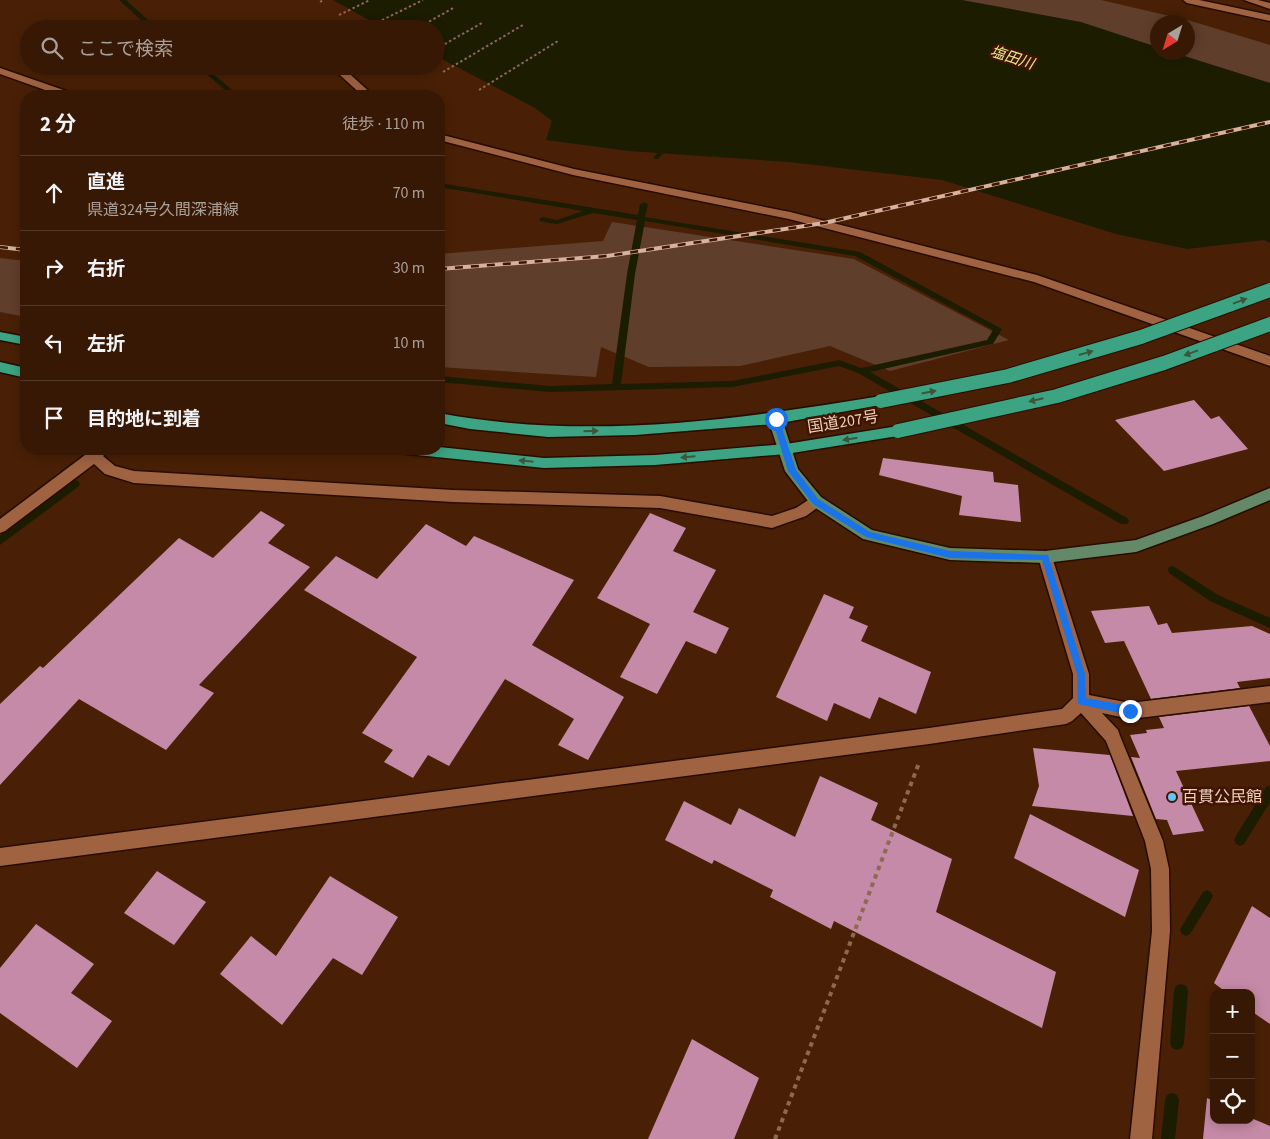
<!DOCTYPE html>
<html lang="ja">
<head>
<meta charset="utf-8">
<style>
  body { margin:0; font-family:"Source Sans 3","Noto Sans JP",sans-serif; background:#3e210e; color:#f1f3f6 }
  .controls { position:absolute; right:15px; bottom:15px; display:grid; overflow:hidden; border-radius:10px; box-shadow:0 2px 12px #0003 }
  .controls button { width:45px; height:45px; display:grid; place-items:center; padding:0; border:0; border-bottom:1px solid #513726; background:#371804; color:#f1f3f6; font:25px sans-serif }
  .compass { position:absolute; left:1150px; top:15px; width:45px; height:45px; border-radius:50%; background:#371804; box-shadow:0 2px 12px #0003; rotate:218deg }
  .stop { position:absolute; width:15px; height:15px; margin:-11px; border:4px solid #1a73e8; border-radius:50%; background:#fff }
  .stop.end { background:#1a73e8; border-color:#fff; box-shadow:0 1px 5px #0008 }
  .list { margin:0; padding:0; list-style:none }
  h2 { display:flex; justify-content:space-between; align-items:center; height:65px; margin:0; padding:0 20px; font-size:21px }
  h2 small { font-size:16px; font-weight:400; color:#aaa09a }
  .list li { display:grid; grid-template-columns:32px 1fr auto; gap:15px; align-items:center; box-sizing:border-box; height:75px; padding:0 20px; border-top:1px solid #513726 }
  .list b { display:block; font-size:19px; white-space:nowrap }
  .list p { margin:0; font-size:16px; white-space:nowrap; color:#aaa09a }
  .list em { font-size:16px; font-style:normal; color:#aaa09a }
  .icon { flex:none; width:28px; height:28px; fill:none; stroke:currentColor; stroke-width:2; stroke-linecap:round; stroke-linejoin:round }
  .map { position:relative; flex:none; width:1270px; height:1139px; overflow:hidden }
  .search { position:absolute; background:#371804; box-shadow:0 2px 12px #0003; left:20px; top:20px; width:425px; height:55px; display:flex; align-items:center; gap:12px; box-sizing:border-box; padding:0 18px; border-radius:28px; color:#aaa09a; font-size:19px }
  .panel { position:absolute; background:#371804; box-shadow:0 2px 12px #0003; left:20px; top:90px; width:425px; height:365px; border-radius:20px }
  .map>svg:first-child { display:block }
  .green { fill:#603e2c; fill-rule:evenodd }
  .water { fill:#1c1c00 }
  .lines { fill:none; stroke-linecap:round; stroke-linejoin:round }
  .stream { fill:#1c1c00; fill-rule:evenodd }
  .building { fill:#c58aa7 }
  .minor-casing { stroke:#280c00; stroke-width:3 }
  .major-casing { stroke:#280c00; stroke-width:3 }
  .highway-casing { stroke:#280c00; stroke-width:3 }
  .path-far1 { stroke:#8e6850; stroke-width:2; stroke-dasharray:2.5 2.5; stroke-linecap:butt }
  .path { stroke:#8e6850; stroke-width:4; stroke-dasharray:4.5 4.5; stroke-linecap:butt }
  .minor { fill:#9f6342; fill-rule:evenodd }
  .major { fill:#648969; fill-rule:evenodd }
  .highway { fill:#3ca383; fill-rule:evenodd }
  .rail-casing { stroke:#d6b29f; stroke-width:4 }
  .rail { stroke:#3e1500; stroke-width:2.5; stroke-dasharray:8; stroke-linecap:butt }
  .highway-bridge-casing { stroke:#280c00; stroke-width:16; stroke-linecap:butt }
  .highway-bridge { stroke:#3ca383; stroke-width:14 }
  .oneway { fill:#3d553b }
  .route { fill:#1a73e8 }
  .poi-dot { fill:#65c5ee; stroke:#3e1500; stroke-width:2 }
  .labels { text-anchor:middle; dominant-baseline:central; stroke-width:5; stroke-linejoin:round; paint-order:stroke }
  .far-water-label { font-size:15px; font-style:italic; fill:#e6e78f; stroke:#3e1500 }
  .street-label { font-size:16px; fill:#f3d0be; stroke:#3e1500 }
  .poi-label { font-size:16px; fill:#f3d0be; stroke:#3e1500; text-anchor:start }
</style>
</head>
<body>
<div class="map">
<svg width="1270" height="1139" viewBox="0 0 1270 1139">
  <rect width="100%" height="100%" fill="#492005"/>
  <path class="green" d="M890,0H1101L1191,21L1270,45V106ZM1158,22H1188V52H1158Z
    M612,222L854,259L1009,340L890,371L830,346L740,366L649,367L601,347L596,377L439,367V254L603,241Z
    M0,258L26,261V317L0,312Z"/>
  <path class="water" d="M333,0H962L1081,22L1157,47L1158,52L1175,53L1270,83V243L1264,240L1187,249L1116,234L942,180L789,162L629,151L546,140L552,121L535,108L436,56V29H385Z"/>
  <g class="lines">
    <path class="stream" d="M119,0H126L158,29H151Z
      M197,66H204L239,96H232Z
      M666,143L671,144L658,159H654V157Z
      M439,183L638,215L640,204L644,202L648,204L645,217L860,252L1002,329L993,344L870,372L1127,518L1129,521L1127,524H1121L858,373L839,366L733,387L550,392L439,382V376L550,386L612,384L627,274L637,220L593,213L557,224L540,221L539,219L543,217L557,220L583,211L439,187ZM645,221L855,256L993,330L987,340L861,368L839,360L733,381L621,384L635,274Z
      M75,480L78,481L80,484L78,487L0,545V536Z
      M1173,566L1218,595L1270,618V628L1210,601L1169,573L1168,570L1169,567Z
      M1270,785V802L1244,844L1240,846L1236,844L1234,840L1236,836L1266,787Z
      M1207,890L1211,892L1213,896L1211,900L1190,934L1186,936L1182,934L1180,930L1182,926L1203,892Z
      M1181,984L1186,986L1188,991L1184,1043L1182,1048L1177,1050L1172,1048L1170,1043L1174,991L1176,986Z
      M1172,1093L1177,1095L1179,1100L1175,1139H1161L1165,1100L1167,1095Z"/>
  </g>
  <path class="building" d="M1194,400L1211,419L1219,416L1248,449L1164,471L1115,420Z
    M883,458L993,472L994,482L1018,485L1021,522L959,515L962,496L879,475Z
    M261,511L285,525L268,543L310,567L199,685L214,693L166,750L79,699L0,785V704L40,666L43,668L179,538L213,558Z
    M650,513L686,528L673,551L716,570L693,612L729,628L716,654L686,641L657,694L620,677L650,624L597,598Z
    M426,524L466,546L474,536L574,580L532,645L624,697L588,760L558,745L574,719L505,679L449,766L428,755L413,778L384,762L393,750L362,733L417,657L304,590L336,556L377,579Z
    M824,594L854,607L849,618L868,626L861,641L931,672L916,714L879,697L870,719L834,703L827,721L776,697Z
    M1149,606L1158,625L1167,623L1172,633L1252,626L1270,634V678L1237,682L1240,688L1151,699L1124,641L1105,643L1091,611Z
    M1249,706L1270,746V761L1176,771L1204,831L1173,835L1167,820L1156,819L1131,757L1140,758L1130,735L1147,733L1146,730L1164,728L1159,717Z
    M1033,748L1110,755L1133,816L1032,806L1039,786Z
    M820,776L878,803L871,820L952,859L936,912L1056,972L1042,1028L834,921L831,929L770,897L773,890L714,860L712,864L665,840L684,801L731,825L739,808L795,837Z
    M1030,814L1139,870L1125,917L1014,858Z
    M157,871L206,902L174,945L124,913Z
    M330,876L398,917L362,975L333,958L282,1025L220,974L251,936L276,956Z
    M1252,906L1270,918V1024L1251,1011V993H1227L1214,983Z
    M36,924L94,964L71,993L112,1021L77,1068L0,1013V968Z
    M692,1039L759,1078L734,1139H648Z
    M1207,1098L1214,1101V1120H1251V1118L1270,1126V1139H1203Z"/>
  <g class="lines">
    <defs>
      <path id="minor" d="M1183,0H1199L1270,15V21L1187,3Z
        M1244,0H1258L1270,3V9Z
        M330,66H341L374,96H363Z
        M0,68L75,94L76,96H62L0,74Z
        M439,134L574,169L790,212L1037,275L1270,356V366L1034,282L789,219L573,175L439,140Z
        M93,449H110L103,456L115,466L134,471L453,490L660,496L772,516L796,508L816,495L821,497L823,501L821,505L806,516L772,528L660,508L453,502L134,483L105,474L94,464L5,531L0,533V519Z
        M1045,551L1050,553L1052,557L1089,674V695L1130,703L1270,686V702L1130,719L1102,713L1118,730L1120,736L1163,841L1169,869L1170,931L1152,1139H1130L1152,931L1151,869L1145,841L1106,741L1081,713L1072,721L1066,724L929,744L0,866V848L929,728L1062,709L1073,698V674L1038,557L1040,553Z"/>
      <path id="major" d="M775,414L780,415L782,419L798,469L821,497L872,530L950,548L1045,551L1136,540L1203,516L1270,488V500L1213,524L1136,552L1045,563L950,560L863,539L811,505L785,471L768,419L770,415Z"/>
      <path id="highway" d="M0,332L26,337V345L0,340Z
        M0,362L26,368V378L0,372Z
        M881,396L886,398L888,401L886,404L775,424L635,435L548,437L470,429L439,423V413C585,441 736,420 881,396Z
        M898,426L903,427L905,431L903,435L898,436L786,454L655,465L544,468L407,454L402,453L400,449H439V447L544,458L655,455L786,444Z"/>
    </defs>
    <use href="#minor" class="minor-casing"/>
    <use href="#major" class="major-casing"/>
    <use href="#highway" class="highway-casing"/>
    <path class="path-far1" d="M320,2L323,0
      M339,15L370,0
      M364,29L423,0
      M416,29L455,7
      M436,49L482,23
      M443,72L523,25
      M479,90L558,41"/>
    <path class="path" d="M775,1139L919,763"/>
    <use href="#minor" class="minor"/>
    <use href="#major" class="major"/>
    <use href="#highway" class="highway"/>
    <defs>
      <path id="rail" d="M0,247L26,250
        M439,269L607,256L824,223L1270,122"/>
    </defs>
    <use href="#rail" class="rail-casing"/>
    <use href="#rail" class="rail"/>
    <defs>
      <path id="highway-bridge" d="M881,401L1008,376L1141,337L1270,290
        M898,431L1057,396L1164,363L1270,324"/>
    </defs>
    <use href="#highway-bridge" class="highway-bridge-casing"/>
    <use href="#highway-bridge" class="highway-bridge"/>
  </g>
  <defs><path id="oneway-solid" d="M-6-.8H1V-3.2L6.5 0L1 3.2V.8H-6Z" transform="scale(1.25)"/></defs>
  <g class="oneway">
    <use href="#oneway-solid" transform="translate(1240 301) rotate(-20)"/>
    <use href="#oneway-solid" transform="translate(1086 353) rotate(-16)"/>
    <use href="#oneway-solid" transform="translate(1191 353) rotate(160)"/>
    <use href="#oneway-solid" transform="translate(929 392) rotate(-11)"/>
    <use href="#oneway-solid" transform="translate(1036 400) rotate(167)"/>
    <use href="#oneway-solid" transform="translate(591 431) rotate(-2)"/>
    <use href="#oneway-solid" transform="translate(850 439) rotate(171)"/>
    <use href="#oneway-solid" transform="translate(688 457) rotate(175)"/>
    <use href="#oneway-solid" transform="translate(526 461) rotate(-174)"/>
  </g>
  <path class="route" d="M776,416L779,419L796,470L818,499L870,532L950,551L1048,555L1085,674L1086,698L1130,706L1134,708V714L1130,715L1078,704L1077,674L1042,560L950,558L866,537L813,504L788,471L772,419Z"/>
  <circle class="poi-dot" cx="1172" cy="797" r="5"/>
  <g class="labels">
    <g class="far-water-label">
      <text transform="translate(1012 58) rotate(18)">塩田川</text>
    </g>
    <g class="street-label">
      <text transform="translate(843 422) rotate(-9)">国道207号</text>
    </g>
    <g class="poi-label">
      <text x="1182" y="797">百貫公民館</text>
    </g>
  </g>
</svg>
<div class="controls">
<button>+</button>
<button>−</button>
<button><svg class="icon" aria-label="locate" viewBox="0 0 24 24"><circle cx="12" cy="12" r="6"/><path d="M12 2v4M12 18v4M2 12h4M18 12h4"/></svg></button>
</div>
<svg class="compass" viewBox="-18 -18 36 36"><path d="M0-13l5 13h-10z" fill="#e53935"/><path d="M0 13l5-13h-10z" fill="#aaa09a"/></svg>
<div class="stop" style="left:776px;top:419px"></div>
<div class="stop end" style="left:1130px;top:711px"></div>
<div class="search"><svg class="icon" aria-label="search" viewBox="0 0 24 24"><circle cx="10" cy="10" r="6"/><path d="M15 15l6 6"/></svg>ここで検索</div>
<section class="panel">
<h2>2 分<small>徒歩 · 110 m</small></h2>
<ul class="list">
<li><svg class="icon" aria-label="ahead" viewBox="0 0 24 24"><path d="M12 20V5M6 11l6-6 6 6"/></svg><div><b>直進</b><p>県道324号久間深浦線</p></div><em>70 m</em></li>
<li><svg class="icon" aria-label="right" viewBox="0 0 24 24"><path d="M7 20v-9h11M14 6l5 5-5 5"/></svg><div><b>右折</b></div><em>30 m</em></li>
<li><svg class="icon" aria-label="left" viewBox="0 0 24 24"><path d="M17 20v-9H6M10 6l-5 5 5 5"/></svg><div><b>左折</b></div><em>10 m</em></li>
<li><svg class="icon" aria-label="arrive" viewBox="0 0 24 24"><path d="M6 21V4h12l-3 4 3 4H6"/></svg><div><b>目的地に到着</b></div></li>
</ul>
</section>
</div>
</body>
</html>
